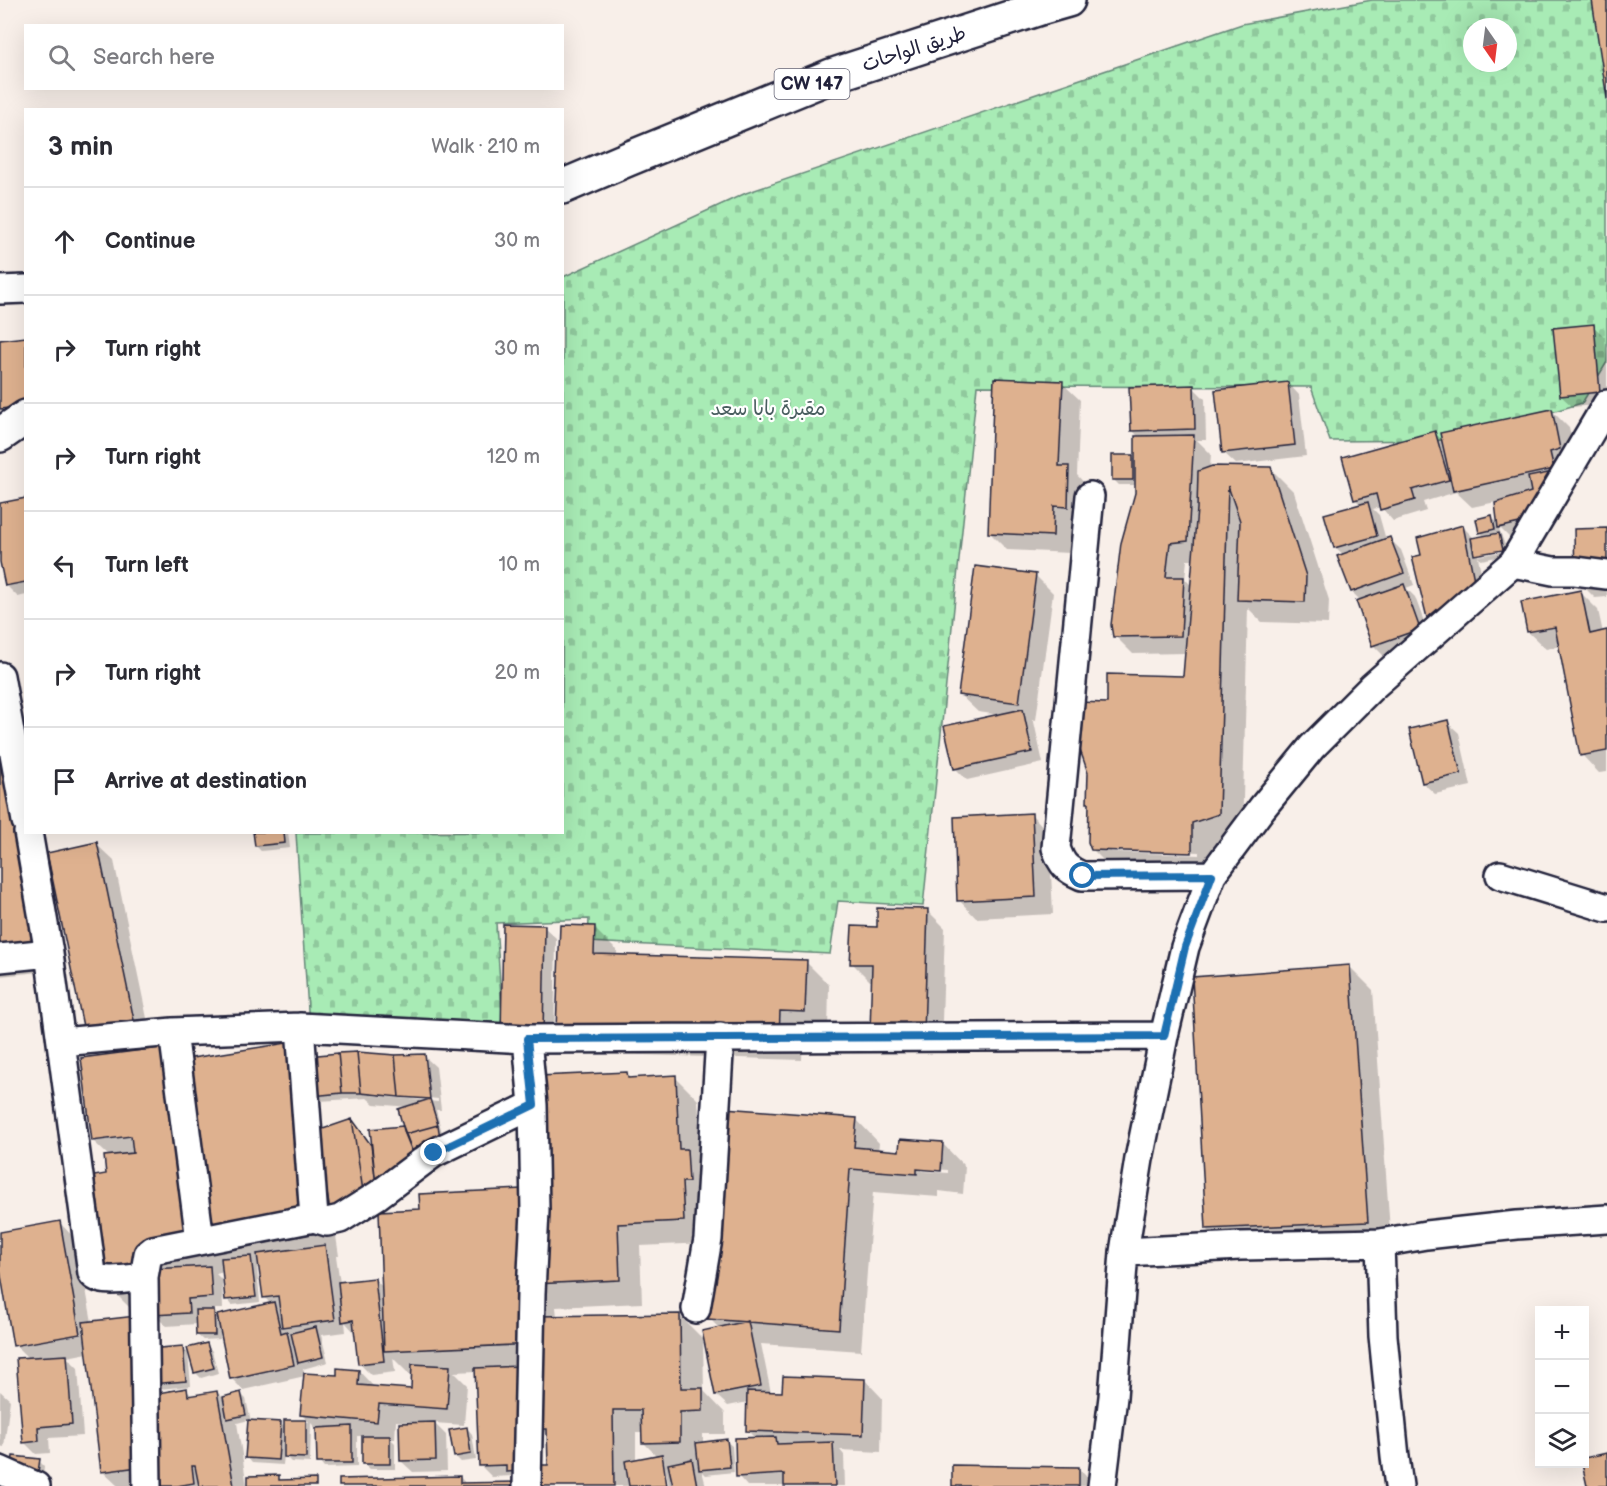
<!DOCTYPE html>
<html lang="en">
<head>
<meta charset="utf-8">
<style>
  body { margin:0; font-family:"Balsamiq Sans","Playpen Sans Arabic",sans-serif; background:#f2f2f3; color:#2b2b33 }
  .controls { position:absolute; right:18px; bottom:18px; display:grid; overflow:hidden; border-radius:0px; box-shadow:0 6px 24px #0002 }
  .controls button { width:54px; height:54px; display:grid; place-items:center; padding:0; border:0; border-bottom:2px solid #e1e1e2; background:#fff; color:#2b2b33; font:30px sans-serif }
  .compass { position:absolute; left:1463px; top:18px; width:54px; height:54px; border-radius:50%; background:#fff; box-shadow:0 6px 24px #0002; rotate:166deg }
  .stop { position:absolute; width:18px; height:18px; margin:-14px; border:4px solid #1f6fb2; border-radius:50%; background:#fff }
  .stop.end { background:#1f6fb2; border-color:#fff; box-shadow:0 2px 6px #0008 }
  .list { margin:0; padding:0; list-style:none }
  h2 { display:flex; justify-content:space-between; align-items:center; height:78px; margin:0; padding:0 24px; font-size:26px }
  h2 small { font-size:20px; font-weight:400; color:#7c7c81 }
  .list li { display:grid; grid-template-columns:39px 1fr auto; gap:18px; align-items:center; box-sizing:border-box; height:108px; padding:0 24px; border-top:2px solid #e1e1e2 }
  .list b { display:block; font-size:22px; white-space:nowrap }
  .list em { font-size:20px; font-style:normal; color:#7c7c81 }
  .icon { flex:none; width:33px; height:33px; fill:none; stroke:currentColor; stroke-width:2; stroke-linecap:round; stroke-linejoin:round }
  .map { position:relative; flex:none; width:1607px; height:1486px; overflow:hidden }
  .search { position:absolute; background:#fff; box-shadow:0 6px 24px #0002; left:24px; top:24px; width:540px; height:66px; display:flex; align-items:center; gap:15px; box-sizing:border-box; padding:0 21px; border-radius:0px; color:#7c7c81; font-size:22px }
  .panel { position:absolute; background:#fff; box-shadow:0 6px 24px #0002; left:24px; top:108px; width:540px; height:726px; border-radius:0px }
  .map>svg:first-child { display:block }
  .cemetery { fill:url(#cemetery-stones); stroke:#658678; stroke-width:1.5; fill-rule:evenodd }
  .shadow { fill:#0003; fill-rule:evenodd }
  .building { fill:#deb18f; stroke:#22223b; stroke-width:1.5 }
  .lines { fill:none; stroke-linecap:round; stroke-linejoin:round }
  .street-casing { stroke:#22223b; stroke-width:32 }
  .primary-casing { stroke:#22223b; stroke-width:38 }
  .street { stroke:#fff; stroke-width:27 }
  .primary { stroke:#fff; stroke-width:33 }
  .route { stroke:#1f6fb2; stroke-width:8 }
  .labels { text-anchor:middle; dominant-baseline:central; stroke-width:4.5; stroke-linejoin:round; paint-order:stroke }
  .shield { fill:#fff; stroke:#646476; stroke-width:1.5 }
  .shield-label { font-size:18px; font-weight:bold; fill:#22223b }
  .street-label { font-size:20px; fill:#22223b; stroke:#fff }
  .park-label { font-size:20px; fill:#4a5e60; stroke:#fff }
</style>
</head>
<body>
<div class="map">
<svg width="1607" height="1486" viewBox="0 0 1607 1486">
  <defs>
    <pattern id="cemetery-stones" width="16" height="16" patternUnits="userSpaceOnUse" patternTransform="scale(1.5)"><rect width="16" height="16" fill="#a8ebb5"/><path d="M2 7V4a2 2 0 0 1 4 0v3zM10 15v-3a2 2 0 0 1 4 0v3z" fill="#90c99d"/></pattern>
  </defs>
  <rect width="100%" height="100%" fill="#f8efe9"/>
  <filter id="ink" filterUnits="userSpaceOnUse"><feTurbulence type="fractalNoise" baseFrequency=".0167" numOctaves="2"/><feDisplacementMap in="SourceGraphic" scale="12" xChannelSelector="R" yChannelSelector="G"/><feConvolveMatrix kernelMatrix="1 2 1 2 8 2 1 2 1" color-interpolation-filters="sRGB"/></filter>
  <g filter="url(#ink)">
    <path class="cemetery" d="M1372,0H1607V362L1582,403L1457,440L1330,441L1311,387L977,386L923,906L838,901L830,954L588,942L589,919L496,923L503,1027L309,1025L296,833L562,832L563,277L746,193L1242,24ZM1472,27H1508V63H1472Z"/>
    <path class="shadow" d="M1593,326L1605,337L1607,361V404L1573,407L1561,396Z
      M0,342L26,425L0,445Z
      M1062,383L1080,400L1077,475L1086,485L1085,524L1071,523L1070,553L1007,550L989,532Z
      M1288,383L1299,395L1306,456L1236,464L1224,453Z
      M1193,387L1205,399L1206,440H1197L1211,454L1210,468H1270L1294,492L1329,600L1328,624L1262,622L1248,608L1242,837L1215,846L1214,876L1116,873L1092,849L1091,805L1088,803L1108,704L1184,678L1186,653L1133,654L1115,636L1137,493V485H1119L1113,479L1132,457L1137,461L1139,437L1132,430ZM1187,560H1194L1192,586L1185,579ZM1111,849L1199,852V855L1111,852Z
      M1552,411L1569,428L1577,466L1543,532L1511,539L1498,526L1506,548L1478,553V556L1506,551L1507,555L1481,560L1478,557L1485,592L1439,628L1428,617L1423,557L1463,527L1475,539L1485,537L1481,533L1477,520L1491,517L1499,524L1496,502L1472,507L1456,492L1423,502L1426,511L1393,521L1381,507L1373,509L1379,515L1386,540L1390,539L1401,550L1414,585L1406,588L1415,597L1431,641L1385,657L1374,646L1358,602L1361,601L1352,592L1344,555L1335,547L1361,505L1355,499L1434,432L1444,442Z
      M26,500V595L18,597L6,585L0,555V505Z
      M1607,529V597L1595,598L1577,580Z
      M1035,575L1053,593L1036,720L1031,719L1034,722L1043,763L967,780L955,768L1000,715L978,712L960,695Z
      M1580,592L1598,610L1603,633L1607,632V772L1599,773L1582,755L1560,646L1546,649L1528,632Z
      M0,658L61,970L0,976Z
      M1447,722L1459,733L1471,786L1435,794L1423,783Z
      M1032,815L1049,833L1053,914L976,918L959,900Z
      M254,832H288L290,848L261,851L256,846Z
      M96,844L114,861L152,1042L104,1053L87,1035Z
      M927,910L945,928L941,1051L889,1049L873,981H870L852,963L878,928Z
      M544,927L556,938L554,1046H514Z
      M594,928L617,951V956L806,962L829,985L828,1034H803L802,1060L581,1053L558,1030Z
      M1350,967L1373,990L1391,1245L1230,1252L1207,1229Z
      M286,1045L311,1070L395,1056H424L436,1067L441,1110H436L445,1144L333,1216L339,1256H336L340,1283L375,1279L383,1288L421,1210L546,1190L627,1074L632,1079L675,1077L698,1100L706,1243L640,1246L642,1303L556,1307L557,1317L680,1316L703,1339L704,1391L725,1413V1434H703V1443L726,1441L732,1446L734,1472L706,1475L702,1471L706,1486H669L665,1467H662L666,1486H340L460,1477L467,1485L519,1483L512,1476L492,1477L480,1465L477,1371L454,1372L467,1385L464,1425L434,1423L446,1435L447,1471L413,1472L401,1461L408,1422L396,1421L395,1439H391L395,1443V1469H369L364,1464L363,1436H357V1467L324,1468L319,1462L318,1431L311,1423L310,1463L291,1462L284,1455L283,1465L252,1463L247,1457L249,1420L237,1423L247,1486H163L162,1484L141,1486H118L102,1471L88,1353L67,1357L78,1368L83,1436L49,1438L50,1453L36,1454L24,1442L29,1359L15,1345L0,1262V1233L60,1223L77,1241L92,1322L155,1350L182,1348L188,1353L191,1386L159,1389L160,1395L186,1390L193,1397L217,1392L223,1398L241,1394L246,1399L251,1422L280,1423L286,1429V1422H309L302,1415L305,1376L243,1390L231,1378L221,1330H220V1339L203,1340L197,1335V1324L166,1326L154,1314L133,1311L110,1288L108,1175L110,1157L93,1141L186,1060ZM371,1092L438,1099V1102L371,1095ZM314,1095L319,1101L367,1098L374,1104L409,1107L407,1132L373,1147L363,1132L351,1121L319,1132ZM257,1268H260L264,1297L271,1304L219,1316L212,1309H223L222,1280L216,1274L224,1272L227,1299L232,1305L260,1302ZM345,1322L355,1333L359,1363L371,1375L395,1372L393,1358L409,1374H413L412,1391L375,1388L359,1371L338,1377L305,1375L303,1369L328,1362L321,1335L346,1332ZM539,1428L549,1438V1466H535ZM636,1433H643V1442L657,1456L636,1460Z
      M856,1119L879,1143L878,1151L900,1152L942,1143L965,1167L963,1194L939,1191V1197L873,1192L861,1351L761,1344L771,1393L783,1394L865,1380L882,1398L881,1452L840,1450L844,1455L845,1486H747L738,1476L756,1439L747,1430L748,1402L728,1406L716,1395L719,1328L709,1318ZM922,1168L948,1170V1173L922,1171Z
      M207,1345L212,1351L218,1373L201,1378L195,1372Z
      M0,1391L10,1400L4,1447L0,1446Z
      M467,1428L472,1434L476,1460L461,1462L455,1456Z
      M39,1461L44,1466L42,1486H17Z
      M1078,1468L1090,1480V1486H953Z"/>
    <path class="building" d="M1592,0H1607V99Z
      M1594,324L1600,392L1560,396L1553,328Z
      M26,337V406L0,409V340Z
      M994,378L1063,381L1059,466H1069L1068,507L1054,506L1053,536L988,533Z
      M1288,382L1295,445L1222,453L1215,390Z
      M1194,385L1195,429L1131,431L1129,387Z
      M1552,409L1560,449L1550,452L1554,469L1453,491L1440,433Z
      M1435,431L1449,480L1412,490L1415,500L1380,510L1376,494L1354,500L1342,457Z
      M1194,435L1188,541L1170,543L1166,577H1184L1181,636L1113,637L1111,625L1121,543L1135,493V436Z
      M1112,455H1133V480H1112Z
      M1212,466L1271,467L1306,576L1305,602L1237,600L1240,521L1228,486L1219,814L1192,823V853L1091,850L1088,842L1089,803H1087L1088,773L1076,738L1077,702L1107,703V674L1183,676L1197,509L1198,471Z
      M1553,472L1532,520L1498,528L1495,503L1531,492L1528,477Z
      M26,498V582L5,586L0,562V503Z
      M1368,502L1377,536L1334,548L1324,514Z
      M1492,515L1495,529L1479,533L1476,519Z
      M1463,525L1474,580L1427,618L1412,557L1421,555L1417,538Z
      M1607,528V580L1575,581L1574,529Z
      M1499,533L1503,550L1474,555L1471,538Z
      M1390,537L1404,573L1351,592L1337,556Z
      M975,566L1036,574L1019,703L958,695Z
      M1404,584L1420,629L1372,646L1356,601Z
      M1581,590L1590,634L1607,630V751L1580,756L1555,627L1527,632L1521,602Z
      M1023,709L1032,752L954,769L944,726Z
      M1448,720L1461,774L1422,783L1409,729Z
      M0,750L38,947L0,951Z
      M1032,813L1036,897L957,901L954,817Z
      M253,832H284L285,843L255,846Z
      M97,842L135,1025L85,1036L47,853Z
      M877,908L928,909L924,1034L870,1032L872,964H850L852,926L877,927Z
      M503,924L545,925L543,1035H501Z
      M560,925L595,926L594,954L807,960L805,1012L780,1011L779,1037L556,1030Z
      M1350,965L1368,1222L1206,1229L1192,977Z
      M287,1043L316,1233L210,1249L186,1059Z
      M174,1046L200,1250L138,1258L141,1285L109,1289L94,1176L106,1174L104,1156L133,1153L131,1136L92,1141L81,1058Z
      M357,1052L395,1055L399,1097L361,1093Z
      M357,1052L361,1093H342L338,1053Z
      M338,1053L342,1093L312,1096L308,1056Z
      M425,1054L430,1099L399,1097L395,1055Z
      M627,1072L628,1078L676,1075L679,1149H687L689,1182H682L684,1221L618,1224L620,1280L534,1284L536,1344L384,1351L379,1211L420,1209L419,1194L544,1188L539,1076Z
      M430,1099L438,1125L405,1134L398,1109Z
      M724,1108L857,1118L854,1147L899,1151L900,1139L943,1142L941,1171L917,1169V1174L850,1169L839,1329L707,1319Z
      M352,1119L371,1145L376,1185L363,1191Z
      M352,1119L363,1191L331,1217L317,1131Z
      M438,1125L440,1138L414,1156L405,1134Z
      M403,1126L414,1156L376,1185L370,1129Z
      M60,1221L80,1334L13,1346L0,1270V1232Z
      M325,1245L335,1320L282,1327L278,1296L263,1298L257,1254Z
      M251,1256L256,1297L225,1300L221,1258Z
      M210,1266L212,1297L188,1299L189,1313L153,1315L151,1269Z
      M375,1278L384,1361L358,1364L353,1320L342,1322L338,1282Z
      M274,1302L281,1333L287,1331L294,1365L230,1379L217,1315Z
      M195,1310H214L215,1335H196Z
      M680,1314L681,1388H703V1411L680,1412V1442L642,1443L641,1410H613L614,1486H531L530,1465H548L547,1429H538L536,1316Z
      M136,1316L153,1465L101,1472L83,1322Z
      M748,1321L761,1386L715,1395L702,1331Z
      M316,1327L323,1357L298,1363L291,1333Z
      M207,1343L214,1368L194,1373L187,1348Z
      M183,1346L186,1381L151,1384L148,1349Z
      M67,1355L72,1424L38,1427L39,1441L23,1443L16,1358Z
      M412,1364L450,1366L447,1409L379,1404L377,1422L300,1415L304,1373L337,1375V1368L359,1370L358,1385L411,1389Z
      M520,1366L524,1471L506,1472V1465L479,1466L475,1368Z
      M783,1376L865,1379L863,1435L746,1431L747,1391L782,1392Z
      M187,1388L188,1396L217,1391L234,1486H199L195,1466H192L194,1483L177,1486H161L151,1428L153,1394Z
      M241,1392L246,1415L227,1419L223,1397Z
      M248,1420L281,1422L278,1460L245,1458Z
      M284,1420H306V1458L284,1457Z
      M435,1422L436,1460L400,1461L399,1423Z
      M352,1426V1463H317L316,1428Z
      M467,1427L471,1454L454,1457L449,1430Z
      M362,1436H390V1464H362Z
      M776,1437L777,1444L833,1442L835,1486H784V1474L736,1477L735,1438Z
      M727,1439L730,1467L699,1470L696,1443Z
      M1607,1453V1486H1587L1582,1464H1584V1458Z
      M662,1454L667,1486H629L625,1461Z
      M13,1456L40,1459L36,1485L10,1481Z
      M692,1459L697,1486H673L668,1464Z
      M952,1465L1079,1467V1486H952Z
      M279,1475V1480L316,1479V1486H248V1476Z
      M460,1476V1483L521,1482V1486H339V1479Z"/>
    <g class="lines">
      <defs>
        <path id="street" d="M0,290L26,289
          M1090,496L1056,848C1062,865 1066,869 1082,876L1212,875
          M1513,563L1553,571H1575L1607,575
          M0,676L26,821
          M28,832L49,953L92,1273C100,1285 130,1278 144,1277
          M1500,875L1607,908
          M0,958L49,953
          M300,1027L314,1218
          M173,1032L200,1240
          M61,1042L173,1032L300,1027L527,1039L1164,1036
          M1380,1243L1383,1336L1395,1457L1399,1486
          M1124,1252L1240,1246L1380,1243L1426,1235L1517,1225L1607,1219
          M696,1309L708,1239L720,1037
          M0,1470L36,1486
          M147,1486L144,1277L148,1254L153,1250L314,1218L327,1222L340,1219L378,1195L434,1153L533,1105L527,1039
          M527,1486L531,1293L535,1211L533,1105
          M1102,1486L1113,1397L1124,1252L1139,1159L1164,1036L1185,947L1212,875L1262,808L1312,747L1372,687L1513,563L1607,404"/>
        <path id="primary" d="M562,187L628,159L831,76L1040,8L1068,0
          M0,435L26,417"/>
      </defs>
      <use href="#street" class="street-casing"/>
      <use href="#primary" class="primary-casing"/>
      <use href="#street" class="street"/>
      <use href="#primary" class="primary"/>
    </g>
  </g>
  <g class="lines" filter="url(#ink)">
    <path class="route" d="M434,1153L534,1105L527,1039L1164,1036L1185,947L1212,875L1083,876"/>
  </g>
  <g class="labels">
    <rect class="shield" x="774.5" y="69" width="75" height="30" rx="4.5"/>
    <g class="shield-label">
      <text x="812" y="84">CW 147</text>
    </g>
    <g class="street-label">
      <text transform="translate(914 49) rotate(-18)">طريق الواحات</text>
    </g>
    <g class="park-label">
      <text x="768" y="409">مقبرة بابا سعد</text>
    </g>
  </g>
</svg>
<div class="controls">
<button>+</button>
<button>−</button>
<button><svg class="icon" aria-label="layers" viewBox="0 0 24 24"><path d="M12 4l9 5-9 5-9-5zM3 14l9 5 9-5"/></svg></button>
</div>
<svg class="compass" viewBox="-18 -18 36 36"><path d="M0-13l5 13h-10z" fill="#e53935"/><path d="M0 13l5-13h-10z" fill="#7c7c81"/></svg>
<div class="stop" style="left:1083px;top:876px"></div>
<div class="stop end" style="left:434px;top:1153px"></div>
<div class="search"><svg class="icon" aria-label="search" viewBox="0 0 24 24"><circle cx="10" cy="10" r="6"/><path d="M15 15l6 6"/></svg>Search here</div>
<section class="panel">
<h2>3 min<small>Walk · 210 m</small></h2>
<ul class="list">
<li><svg class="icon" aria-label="ahead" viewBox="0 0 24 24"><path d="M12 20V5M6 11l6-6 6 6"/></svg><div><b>Continue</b></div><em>30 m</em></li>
<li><svg class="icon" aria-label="right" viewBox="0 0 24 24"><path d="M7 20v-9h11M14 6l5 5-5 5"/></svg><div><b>Turn right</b></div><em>30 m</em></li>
<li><svg class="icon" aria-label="right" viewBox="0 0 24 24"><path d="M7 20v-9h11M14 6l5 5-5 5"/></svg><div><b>Turn right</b></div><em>120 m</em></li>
<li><svg class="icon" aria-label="left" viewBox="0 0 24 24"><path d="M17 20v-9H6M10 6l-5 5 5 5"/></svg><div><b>Turn left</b></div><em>10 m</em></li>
<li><svg class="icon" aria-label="right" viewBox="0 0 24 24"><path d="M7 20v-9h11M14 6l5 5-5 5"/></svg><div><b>Turn right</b></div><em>20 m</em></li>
<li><svg class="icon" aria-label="arrive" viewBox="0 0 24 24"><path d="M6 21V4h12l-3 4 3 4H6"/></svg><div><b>Arrive at destination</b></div></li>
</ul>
</section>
</div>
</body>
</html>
